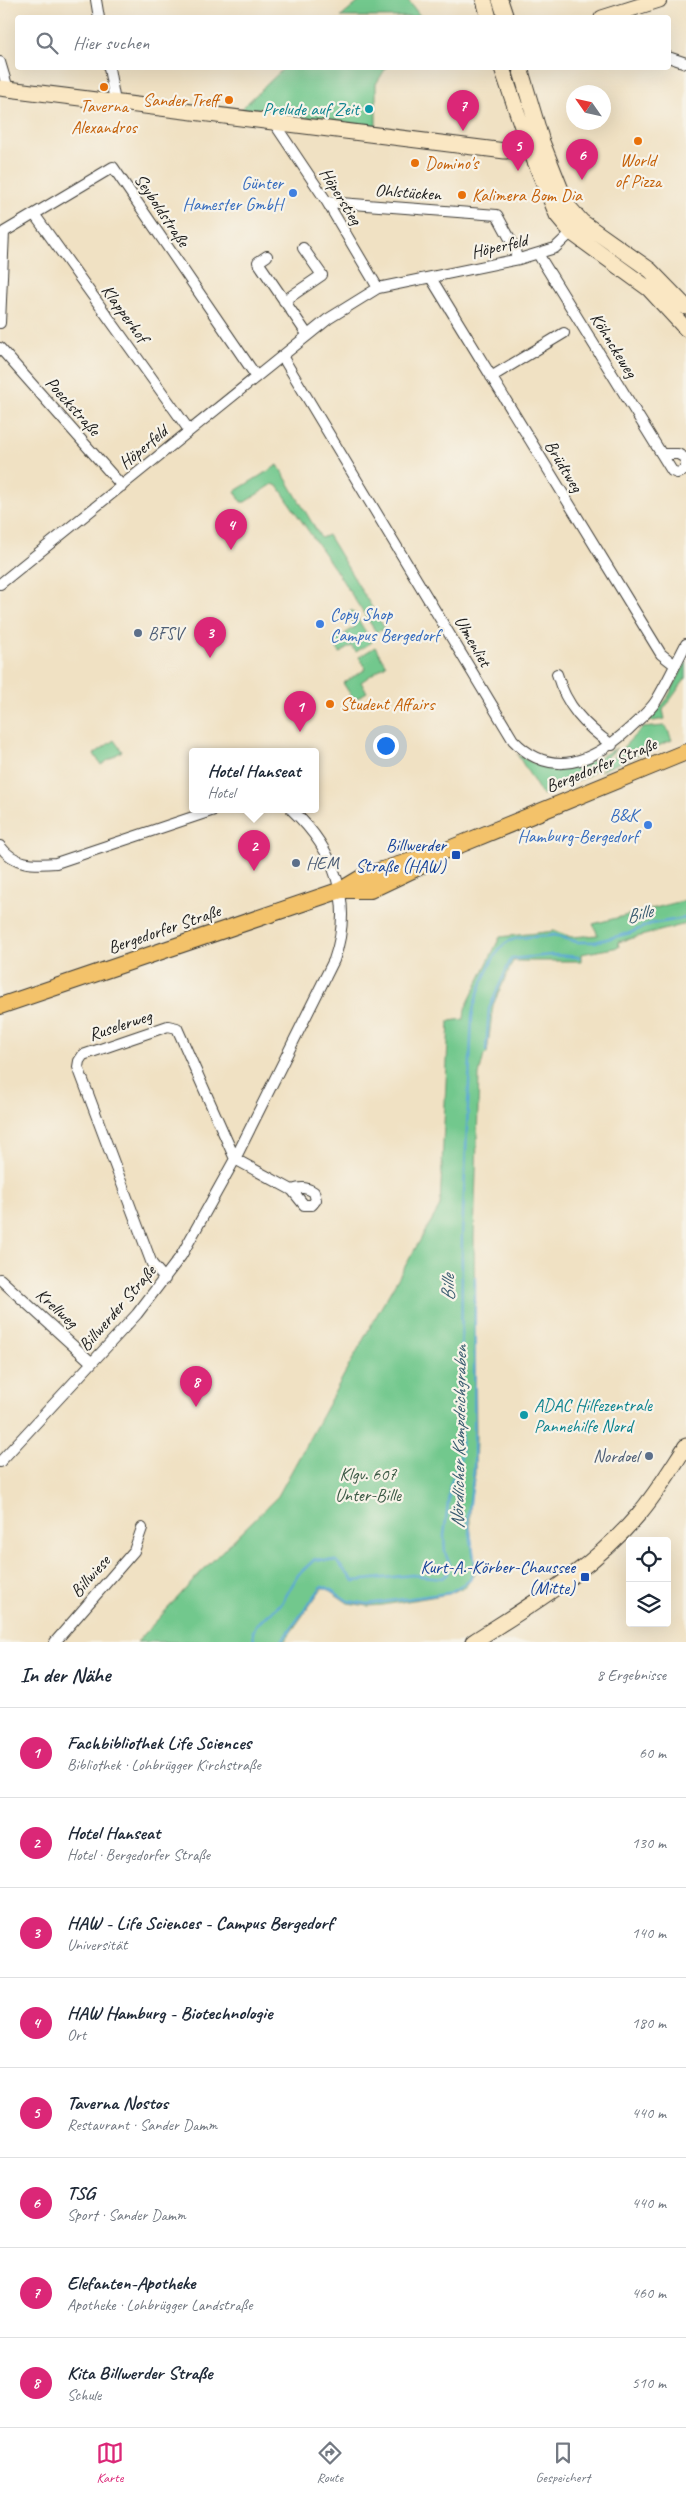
<!DOCTYPE html>
<html lang="de">
<head>
<meta charset="utf-8">
<style>
  body { margin:0; font-family:Caveat,sans-serif; background:#f2f2f3; color:#1f2937 }
  .controls { position:absolute; right:15px; bottom:15px; display:grid; overflow:hidden; border-radius:5px; box-shadow:0 5px 20px #0002 }
  .controls button { width:45px; height:45px; display:grid; place-items:center; padding:0; border:0; border-bottom:1px solid #e0e1e3; background:#fff; color:#1f2937; font:25px sans-serif }
  .compass { position:absolute; left:566px; top:85px; width:45px; height:45px; border-radius:50%; background:#fff; box-shadow:0 5px 20px #0002; rotate:304deg }
  .you { position:absolute; left:385px; top:745px; width:18px; height:18px; margin:-12px; border:4px solid #fff; border-radius:50%; background:#1a73e8; box-shadow:0 0 0 8px #1a73e833 }
  .badge { display:grid; place-items:center; width:32px; height:32px; border-radius:50%; background:#db2777; color:#fff; font-size:16px; font-weight:700 }
  .pin { position:absolute; translate:-50% -41px; filter:drop-shadow(0 1px 2px #0008) }
  .pin::after { content:''; position:absolute; top:26px; width:18px; height:15px; background:inherit; clip-path:polygon(0 0,100% 0,50% 100%) }
  .popup { position:absolute; left:189px; top:748px; width:130px; height:65px; box-sizing:border-box; display:grid; place-content:center; border-radius:5px; background:#fff; filter:drop-shadow(0 1px 4px #0005); font-size:16px; white-space:nowrap; color:#747a83 }
  .popup b { font-size:19px; color:#1f2937 }
  .popup::after { content:''; position:absolute; left:50%; top:100%; margin-left:-10px; border:10px solid transparent; border-top-color:#fff }
  .list { margin:0; padding:0; list-style:none }
  h2 { display:flex; justify-content:space-between; align-items:center; height:65px; margin:0; padding:0 20px; font-size:21px }
  h2 small { font-size:16px; font-weight:400; color:#747a83 }
  .list li { display:grid; grid-template-columns:32px 1fr auto; gap:15px; align-items:center; box-sizing:border-box; height:90px; padding:0 20px; border-top:1px solid #e0e1e3 }
  .list b { display:block; font-size:19px; white-space:nowrap }
  .list p { margin:0; font-size:16px; white-space:nowrap; color:#747a83 }
  .list em { font-size:16px; font-style:normal; color:#747a83 }
  .icon { flex:none; width:28px; height:28px; fill:none; stroke:currentColor; stroke-width:2; stroke-linecap:round; stroke-linejoin:round }
  .map { position:relative; flex:none; width:686px; height:1642px; overflow:hidden }
  .search { position:absolute; background:#fff; box-shadow:0 5px 20px #0002; left:15px; right:15px; top:15px; height:55px; display:flex; align-items:center; gap:12px; box-sizing:border-box; padding:0 18px; border-radius:5px; color:#747a83; font-size:19px }
  .sheet { height:785px; background:#fff }
  nav { display:flex; justify-content:space-around; align-items:center; box-sizing:border-box; height:70px; border-top:1px solid #e0e1e3; background:#fff; font-size:14px; color:#747a83 }
  nav a { display:grid; justify-items:center; gap:2px }
  nav .on { color:#db2777 }
  .map>svg:first-child { display:block }
  .green { fill:#72c88d; stroke:#477254 }
  .lines { fill:none; stroke-linecap:round; stroke-linejoin:round }
  .stream { stroke:#5ba8d4; stroke-width:2.5 }
  .street-casing { stroke:#3c3a35; stroke-width:12 }
  .secondary-casing { stroke:#3c3a35; stroke-width:17 }
  .primary-casing { stroke:#3c3a35; stroke-width:18 }
  .street { stroke:#fff; stroke-width:10 }
  .secondary { stroke:#fae7c3; stroke-width:15 }
  .primary { stroke:#f3c26a; stroke-width:16 }
  .food-dot { fill:#e8710a; stroke:#f7f3e8; stroke-width:2 }
  .culture-dot { fill:#0f9aa8; stroke:#f7f3e8; stroke-width:2 }
  .shop-dot { fill:#3f7fe0; stroke:#f7f3e8; stroke-width:2 }
  .service-dot { fill:#5c6f8a; stroke:#f7f3e8; stroke-width:2 }
  .transit-dot { fill:#1a4fb4; stroke:#f7f3e8; stroke-width:2 }
  .labels { text-anchor:middle; dominant-baseline:central; stroke-width:4.5; stroke-linejoin:round; paint-order:stroke }
  .food-label { font-size:18px; fill:#c56008; stroke:#f7f3e8; text-anchor:start }
  .culture-label { font-size:18px; fill:#0d838f; stroke:#f7f3e8; text-anchor:end }
  .shop-label { font-size:18px; fill:#366cbe; stroke:#f7f3e8; text-anchor:end }
  .street-label { font-size:18px; fill:#1c1c1c; stroke:#f7f3e8 }
  .service-label { font-size:18px; fill:#4e5e75; stroke:#f7f3e8; text-anchor:start }
  .transit-label { font-size:18px; fill:#164399; stroke:#f7f3e8; text-anchor:end }
  .park-label { font-size:18px; fill:#3a5844; stroke:#f7f3e8 }
  .water-label { font-size:19px; font-style:italic; fill:#385b6f; stroke:#f7f3e8 }
</style>
</head>
<body>
<div class="map">
<svg width="686" height="1642" viewBox="0 0 686 1642">
  <rect width="100%" height="100%" fill="#f7f3e8"/>
  <filter id="ink" filterUnits="userSpaceOnUse"><feTurbulence type="fractalNoise" baseFrequency=".02" numOctaves="2"/><feDisplacementMap in="SourceGraphic" scale="10" xChannelSelector="R" yChannelSelector="G"/><feConvolveMatrix kernelMatrix="1 2 1 2 8 2 1 2 1" color-interpolation-filters="sRGB"/></filter>
  <filter id="wash" filterUnits="userSpaceOnUse"><feTurbulence type="fractalNoise" baseFrequency=".0096" numOctaves="4" result="noise"/><feDisplacementMap in="SourceGraphic" scale="20" xChannelSelector="R" yChannelSelector="G"/><feGaussianBlur stdDeviation="1.12" result="paint"/><feColorMatrix in="noise" values="0 0 0 0 0 0 0 0 0 0 0 0 0 0 0 0 0 1.4 0 .05"/><feComposite in="paint" operator="in"/></filter>
  <g filter="url(#wash)">
    <rect width="100%" height="100%" fill="#f0e1c3"/>
    <path class="green" d="M361,0H408L421,17H341Z
      M284,68H386L376,84V127L241,109Z
      M278,465L321,538L328,535L385,629L376,632C357,604 340,575 320,548C306,527 292,508 279,487L273,484L245,502H241L235,491Z
      M352,610L372,642L356,652L351,646L340,653L333,642L355,627L347,614Z
      M375,647L386,665L361,682L367,692L354,700L343,683L366,669L359,657Z
      M686,662V678L663,710L665,719L648,722L667,699Z
      M664,726L667,728L672,740L600,771L642,728Z
      M114,740L122,751L101,765L94,754Z
      M617,748L588,776L542,795L517,754C560,781 574,770 617,748Z
      M686,900V924L618,942L619,947L581,954V961H513L493,1005L487,1054L484,1055L479,1075L474,1237L476,1438L475,1474L470,1503V1524L475,1573L466,1586L449,1594L383,1605L368,1606L348,1603L326,1588H322L284,1642H137L202,1571L278,1496L375,1318L440,1206L449,1021L464,1019L465,1009L500,937L555,931L571,937L598,935L593,924Z"/>
    <g class="lines">
      <path class="stream" d="M486,1051L489,1009L511,959L552,955L579,957
        M254,1642L253,1632L256,1625L282,1603L298,1575L315,1559L336,1561L354,1581L412,1575L442,1578L447,1574L450,1565L445,1553L444,1536L450,1486L461,1456L462,1237L472,1017C474,1000 491,953 506,943C515,936 537,937 548,936L554,935L577,942H595L630,933L650,924L686,918
        M281,1642L322,1586L328,1588L348,1601L368,1604L449,1593L470,1580L475,1565L468,1519L474,1470L475,1278"/>
    </g>
  </g>
  <g filter="url(#ink)">
    <g class="lines">
      <defs>
        <path id="street" d="M96,0L99,18
          M668,57L686,63
          M0,62L8,89
          M109,68L115,102
          M274,123L327,202L378,288
          M327,202L497,215L514,246L517,259
          M34,214L189,430
          M538,254L672,471L677,473L683,471L686,466
          M267,256L258,262L307,334
          M431,278L661,654L675,665
          M284,301L322,275L303,248
          M0,323L4,232L113,167L256,376
          M0,348L122,486
          M282,356L513,740C552,781 594,761 629,729C638,720 649,712 656,701C667,683 676,663 686,644
          M491,377L564,333
          M662,454H678L685,458L686,463
          M0,584L328,319L378,288L519,259L555,248L576,228
          M557,674C566,706 585,726 612,745
          M0,846C14,865 33,865 56,863L214,810
          M0,1279L91,1362
          M165,1279L152,1264L78,1067L79,1061L83,1055L168,1026L177,1028L235,1159L292,1190L304,1205H312L316,1200L314,1192C306,1187 301,1187 292,1190
          M0,1462L137,1314L181,1256L235,1159L334,960C354,903 335,850 292,810
          M55,1642L134,1551L142,1528"/>
        <path id="secondary" d="M484,0L489,18
          M500,0L506,18
          M602,18L659,0
          M502,68L529,147L557,215L572,233L649,289L686,329
          M520,68L542,142L567,205L582,222L650,270L686,307
          M0,88L505,151L529,147L542,142
          M473,1642C532,1604 592,1569 638,1515C657,1493 671,1469 686,1446"/>
        <path id="primary" d="M342,890H370L429,862
          M0,1006L341,890L366,875L447,850L686,752"/>
      </defs>
      <use href="#street" class="street-casing"/>
      <use href="#secondary" class="secondary-casing"/>
      <use href="#primary" class="primary-casing"/>
      <use href="#street" class="street"/>
      <use href="#secondary" class="secondary"/>
      <use href="#primary" class="primary"/>
    </g>
  </g>
  <g class="food-dot">
    <circle cx="104" cy="87" r="5"/>
    <circle cx="229" cy="100" r="5"/>
    <circle cx="638" cy="141" r="5"/>
    <circle cx="415" cy="163" r="5"/>
    <circle cx="462" cy="195" r="5"/>
    <circle cx="330" cy="704" r="5"/>
  </g>
  <g class="culture-dot">
    <circle cx="369" cy="109" r="5"/>
    <circle cx="524" cy="1415" r="5"/>
  </g>
  <g class="shop-dot">
    <circle cx="293" cy="193" r="5"/>
    <circle cx="320" cy="624" r="5"/>
    <circle cx="648" cy="825" r="5"/>
  </g>
  <g class="service-dot">
    <circle cx="138" cy="633" r="5"/>
    <circle cx="296" cy="863" r="5"/>
    <circle cx="649" cy="1456" r="5"/>
  </g>
  <g class="transit-dot">
    <rect x="451" y="850" width="10" height="10" rx="2.5"/>
    <rect x="580" y="1572" width="10" height="10" rx="2.5"/>
  </g>
  <g class="labels">
    <g class="food-label">
      <text x="219" y="100" text-anchor="end">Sander Treff</text>
      <text x="104" y="106" text-anchor="middle">Taverna<tspan x="104" dy="21">Alexandros</tspan></text>
      <text x="638" y="160" text-anchor="middle">World<tspan x="638" dy="21">of Pizza</tspan></text>
      <text x="425" y="163">Domino's</text>
      <text x="472" y="195">Kalimera Bom Dia</text>
      <text x="340" y="704">Student Affairs</text>
    </g>
    <g class="culture-label">
      <text x="359" y="109">Prelude auf Zeit</text>
      <text x="534" y="1405" text-anchor="start">ADAC Hilfezentrale<tspan x="534" dy="21">Pannehilfe Nord</tspan></text>
    </g>
    <g class="shop-label">
      <text x="283" y="183">Günter<tspan x="283" dy="21">Hamester GmbH</tspan></text>
      <text x="330" y="614" text-anchor="start">Copy Shop<tspan x="330" dy="21">Campus Bergedorf</tspan></text>
      <text x="638" y="815">B&amp;K<tspan x="638" dy="21">Hamburg-Bergedorf</tspan></text>
    </g>
    <g class="street-label">
      <text transform="translate(408 192) rotate(4)">Ohlstücken</text>
      <text transform="translate(341 196) rotate(58)">Höperstieg</text>
      <text transform="translate(162 210) rotate(56)">Seyboldstraße</text>
      <text transform="translate(499 246) rotate(-13)">Höperfeld</text>
      <text transform="translate(125 313) rotate(54)">Klapperhof</text>
      <text transform="translate(614 345) rotate(58)">Köhnckeweg</text>
      <text transform="translate(73 406) rotate(48)">Poeckstraße</text>
      <text transform="translate(143 447) rotate(-40)">Höperfeld</text>
      <text transform="translate(564 466) rotate(59)">Brüdtweg</text>
      <text transform="translate(473 641) rotate(60)">Ulmenliet</text>
      <text transform="translate(601 765) rotate(-22)">Bergedorfer Straße</text>
      <text transform="translate(164 929) rotate(-19)">Bergedorfer Straße</text>
      <text transform="translate(120 1025) rotate(-18)">Ruselerweg</text>
      <text transform="translate(57 1308) rotate(42)">Krellweg</text>
      <text transform="translate(117 1308) rotate(-49)">Billwerder Straße</text>
      <text transform="translate(90 1576) rotate(-48)">Billwiese</text>
    </g>
    <g class="service-label">
      <text x="148" y="633">BFSV</text>
      <text x="306" y="863">HEM</text>
      <text x="639" y="1456" text-anchor="end">Nordoel</text>
    </g>
    <g class="transit-label">
      <text x="446" y="845">Billwerder<tspan x="446" dy="21">Straße (HAW)</tspan></text>
      <text x="575" y="1567">Kurt-A.-Körber-Chaussee<tspan x="575" dy="21">(Mitte)</tspan></text>
    </g>
    <g class="park-label">
      <text x="368" y="1474">Klgv. 607<tspan x="368" dy="21">Unter-Bille</tspan></text>
    </g>
    <g class="water-label">
      <text transform="translate(639 914) rotate(-15)">Bille</text>
      <text transform="translate(448 1288) rotate(-90)">Bille</text>
      <text transform="translate(459 1437) rotate(-89)">Nördlicher Kampdeichgraben</text>
    </g>
  </g>
</svg>
<div class="controls">
<button><svg class="icon" aria-label="locate" viewBox="0 0 24 24"><circle cx="12" cy="12" r="6"/><path d="M12 2v4M12 18v4M2 12h4M18 12h4"/></svg></button>
<button><svg class="icon" aria-label="layers" viewBox="0 0 24 24"><path d="M12 4l9 5-9 5-9-5zM3 14l9 5 9-5"/></svg></button>
</div>
<svg class="compass" viewBox="-18 -18 36 36"><path d="M0-13l5 13h-10z" fill="#e53935"/><path d="M0 13l5-13h-10z" fill="#747a83"/></svg>
<div class="you"></div>
<div class="pin badge" style="left:300px;top:732px">1</div>
<div class="pin badge" style="left:254px;top:871px">2</div>
<div class="popup"><b>Hotel Hanseat</b>Hotel</div>
<div class="pin badge" style="left:210px;top:658px">3</div>
<div class="pin badge" style="left:231px;top:550px">4</div>
<div class="pin badge" style="left:518px;top:171px">5</div>
<div class="pin badge" style="left:582px;top:180px">6</div>
<div class="pin badge" style="left:463px;top:131px">7</div>
<div class="pin badge" style="left:196px;top:1407px">8</div>
<div class="search"><svg class="icon" aria-label="search" viewBox="0 0 24 24"><circle cx="10" cy="10" r="6"/><path d="M15 15l6 6"/></svg>Hier suchen</div>
</div>
<section class="sheet">
<h2>In der Nähe<small>8 Ergebnisse</small></h2>
<ul class="list">
<li><span class="badge">1</span><div><b>Fachbibliothek Life Sciences</b><p>Bibliothek · Lohbrügger Kirchstraße</p></div><em>60 m</em></li>
<li><span class="badge">2</span><div><b>Hotel Hanseat</b><p>Hotel · Bergedorfer Straße</p></div><em>130 m</em></li>
<li><span class="badge">3</span><div><b>HAW - Life Sciences - Campus Bergedorf</b><p>Universität</p></div><em>140 m</em></li>
<li><span class="badge">4</span><div><b>HAW Hamburg - Biotechnologie</b><p>Ort</p></div><em>180 m</em></li>
<li><span class="badge">5</span><div><b>Taverna Nostos</b><p>Restaurant · Sander Damm</p></div><em>440 m</em></li>
<li><span class="badge">6</span><div><b>TSG</b><p>Sport · Sander Damm</p></div><em>440 m</em></li>
<li><span class="badge">7</span><div><b>Elefanten-Apotheke</b><p>Apotheke · Lohbrügger Landstraße</p></div><em>460 m</em></li>
<li><span class="badge">8</span><div><b>Kita Billwerder Straße</b><p>Schule</p></div><em>510 m</em></li>
</ul>
</section>
<nav>
<a class="on"><svg class="icon" aria-label="map" viewBox="0 0 24 24"><path d="M3 6l6-2 6 2 6-2v14l-6 2-6-2-6 2zM9 4v14M15 6v14"/></svg>Karte</a>
<a><svg class="icon" aria-label="directions" viewBox="0 0 24 24"><path d="M12 3l9 9-9 9-9-9zM9 14v-3h6M13 9l2 2-2 2"/></svg>Route</a>
<a><svg class="icon" aria-label="saved" viewBox="0 0 24 24"><path d="M7 4h10v16l-5-4-5 4z"/></svg>Gespeichert</a>
</nav>
</body>
</html>
